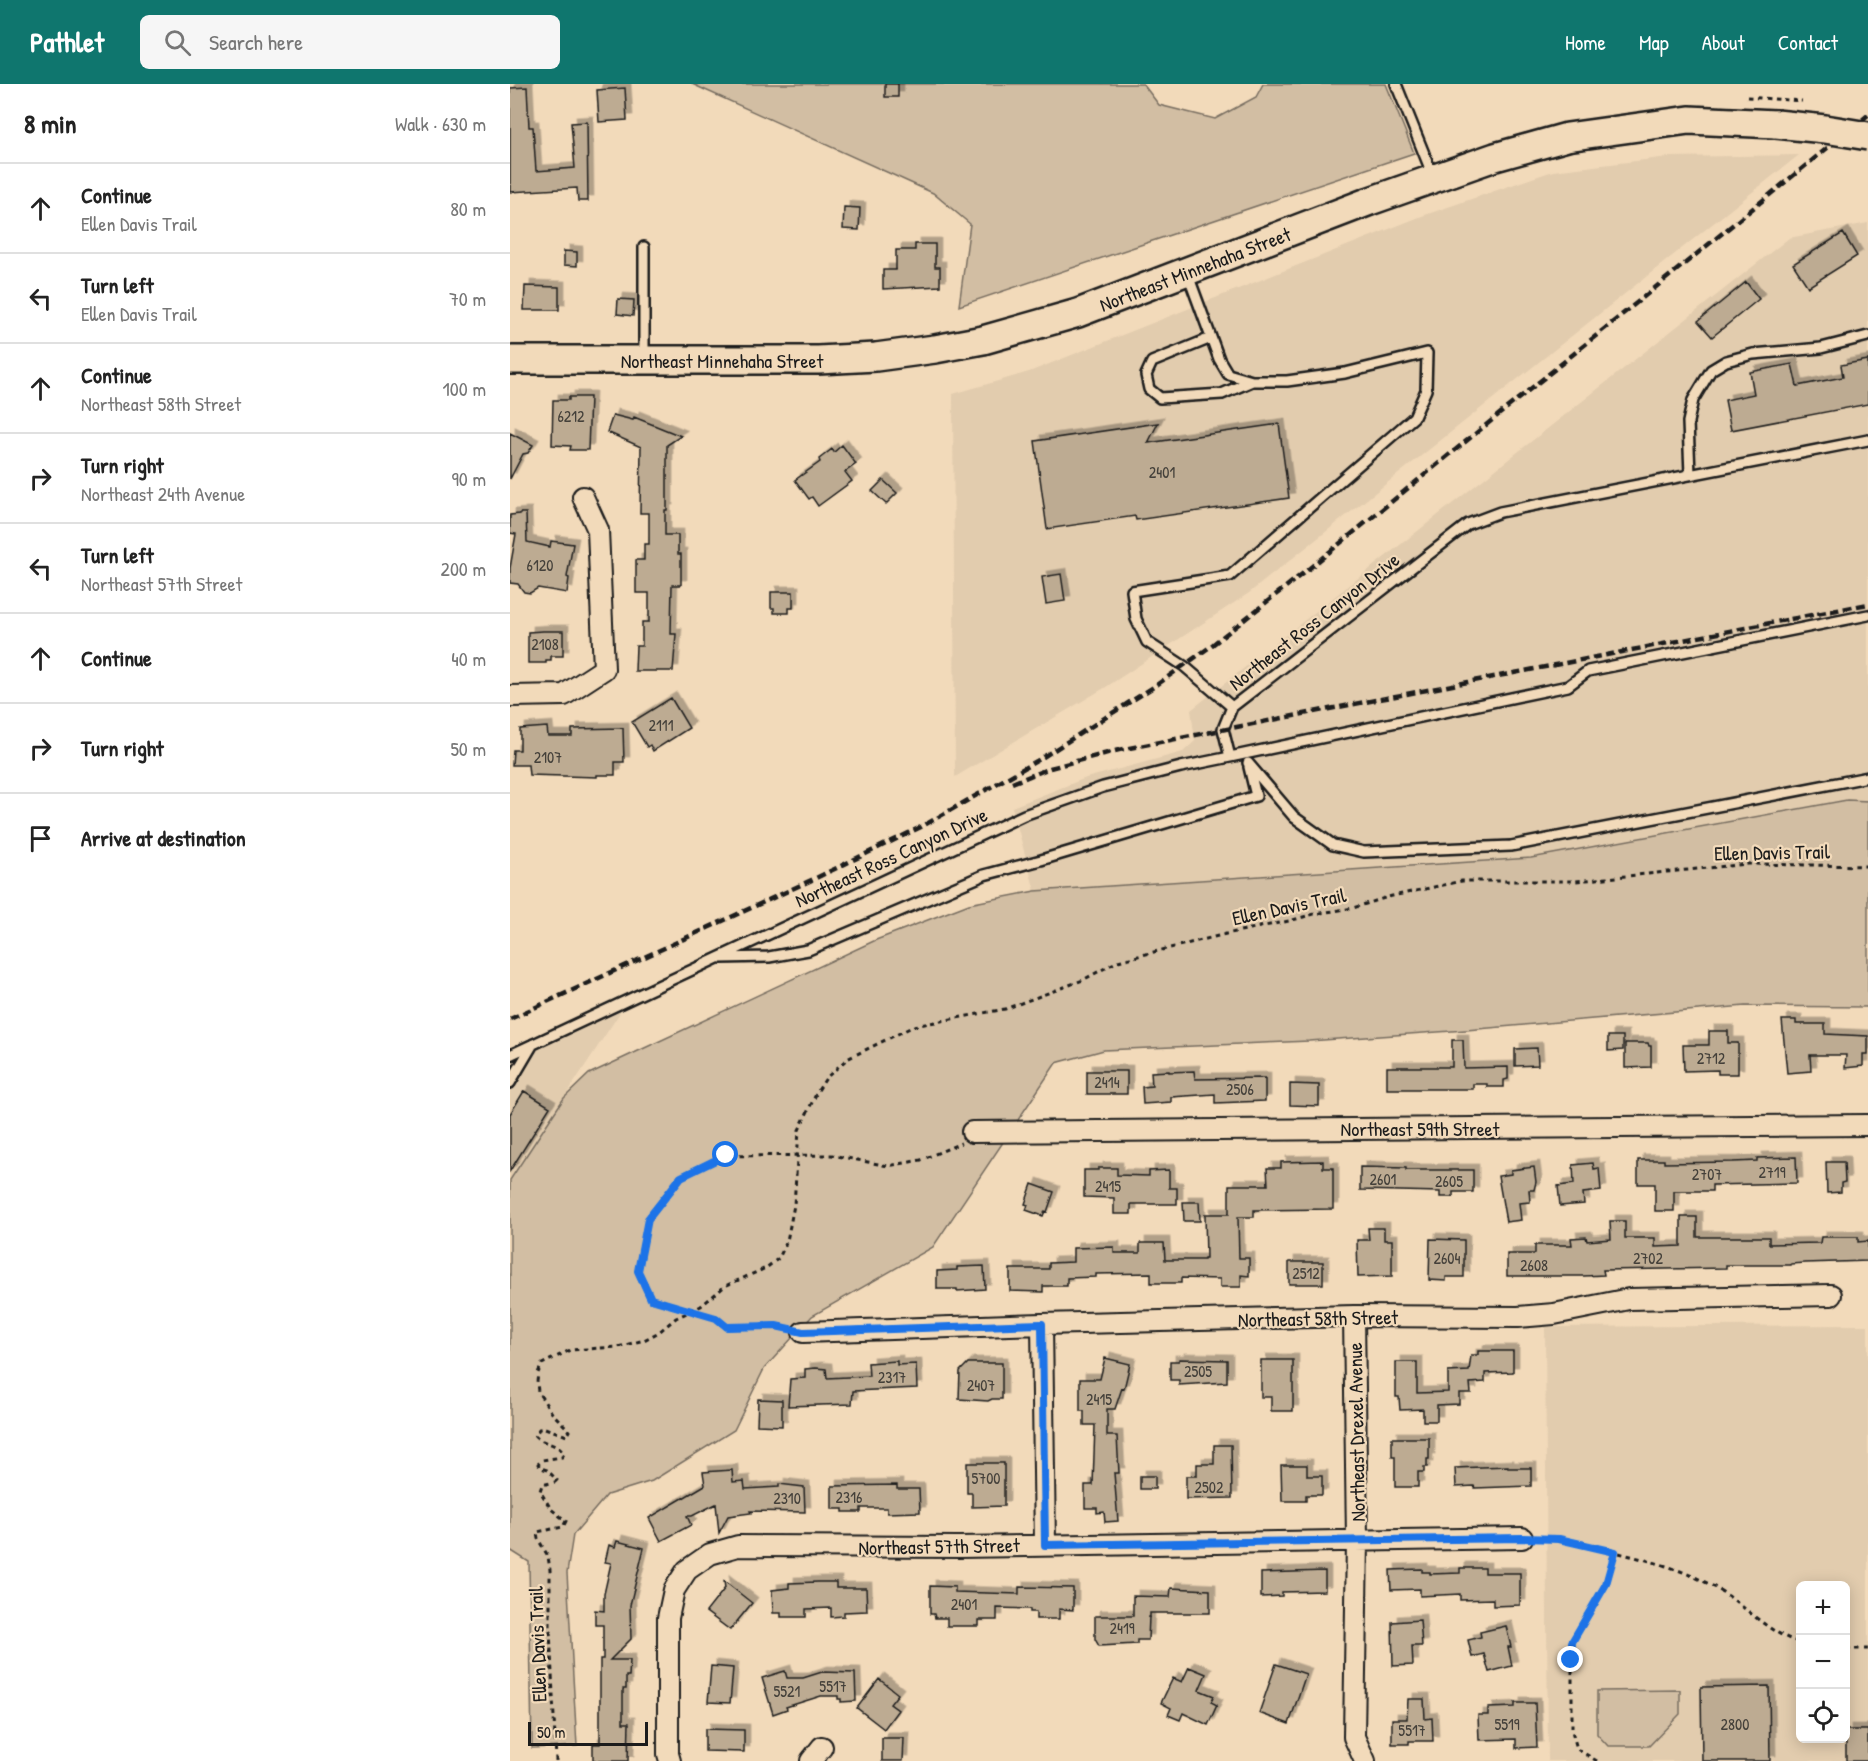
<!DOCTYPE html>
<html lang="en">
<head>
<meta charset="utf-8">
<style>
  body { margin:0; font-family:"Patrick Hand",sans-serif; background:#f6f6f6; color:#222 }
  .controls { position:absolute; right:18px; bottom:18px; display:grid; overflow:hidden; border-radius:9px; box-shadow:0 3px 15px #0003 }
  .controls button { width:54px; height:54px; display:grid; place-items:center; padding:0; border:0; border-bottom:2px solid #e0e0e0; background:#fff; color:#222; font:30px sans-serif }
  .scale { position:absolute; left:18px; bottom:15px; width:120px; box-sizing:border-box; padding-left:6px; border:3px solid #1c1c1c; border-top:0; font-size:16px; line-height:21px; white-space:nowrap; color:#1c1c1c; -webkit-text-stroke:4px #f2daba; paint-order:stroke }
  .stop { position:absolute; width:18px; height:18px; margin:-14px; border:4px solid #1a73e8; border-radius:50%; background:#fff }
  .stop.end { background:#1a73e8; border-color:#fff; box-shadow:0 2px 6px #0008 }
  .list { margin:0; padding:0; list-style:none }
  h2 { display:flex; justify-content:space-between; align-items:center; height:78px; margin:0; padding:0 24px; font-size:26px }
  h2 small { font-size:20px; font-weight:400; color:#767676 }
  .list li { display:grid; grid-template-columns:39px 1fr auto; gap:18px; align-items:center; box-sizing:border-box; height:90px; padding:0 24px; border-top:2px solid #e0e0e0 }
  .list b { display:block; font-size:22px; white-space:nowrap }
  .list p { margin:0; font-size:20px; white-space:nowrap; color:#767676 }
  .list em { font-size:20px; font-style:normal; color:#767676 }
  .icon { flex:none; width:33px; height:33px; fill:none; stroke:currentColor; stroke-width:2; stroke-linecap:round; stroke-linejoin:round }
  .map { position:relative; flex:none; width:1358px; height:1677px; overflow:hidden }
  header { display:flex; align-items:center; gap:36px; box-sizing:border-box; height:84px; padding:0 30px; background:#0f766e; color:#fff }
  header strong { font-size:28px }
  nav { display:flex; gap:33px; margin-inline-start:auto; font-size:21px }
  .search { width:420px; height:54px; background:#f6f6f6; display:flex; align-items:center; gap:15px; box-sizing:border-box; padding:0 21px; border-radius:9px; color:#767676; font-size:22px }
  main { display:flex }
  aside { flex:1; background:#fff }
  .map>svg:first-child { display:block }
  .built { fill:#e2ccae; fill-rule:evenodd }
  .green { fill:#d2bea3; stroke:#776d60; stroke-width:1.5 }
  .building { fill:#bdab92; stroke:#1c1c1c; stroke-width:1.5; filter:url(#shadow) }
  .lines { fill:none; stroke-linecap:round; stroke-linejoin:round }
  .service-casing { stroke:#1c1c1c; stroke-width:14 }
  .minor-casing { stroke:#1c1c1c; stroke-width:24 }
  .secondary-casing { stroke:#1c1c1c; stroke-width:32 }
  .path { stroke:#1c1c1c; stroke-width:3; stroke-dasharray:4.5 4.5; stroke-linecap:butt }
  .service { stroke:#f2daba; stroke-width:9 }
  .minor { stroke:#f2daba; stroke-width:20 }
  .secondary { stroke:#f2daba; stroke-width:27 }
  .rail { stroke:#1c1c1c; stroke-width:4.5; stroke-dasharray:9 4.5; stroke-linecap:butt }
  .secondary-bridge-casing { stroke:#1c1c1c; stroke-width:32; stroke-linecap:butt }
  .secondary-bridge { stroke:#f2daba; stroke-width:27 }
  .route { stroke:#1a73e8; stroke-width:8 }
  .labels { text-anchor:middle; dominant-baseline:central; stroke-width:4.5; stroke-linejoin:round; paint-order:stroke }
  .number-label { font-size:16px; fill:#44403a }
  .street-label { font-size:20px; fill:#1c1c1c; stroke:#f2daba }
</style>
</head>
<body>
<header>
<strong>Pathlet</strong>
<div class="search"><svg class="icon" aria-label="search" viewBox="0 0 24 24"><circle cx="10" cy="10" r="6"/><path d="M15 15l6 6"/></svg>Search here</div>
<nav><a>Home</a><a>Map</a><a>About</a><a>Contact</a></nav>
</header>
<main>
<aside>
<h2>8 min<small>Walk · 630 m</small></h2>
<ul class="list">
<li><svg class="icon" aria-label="ahead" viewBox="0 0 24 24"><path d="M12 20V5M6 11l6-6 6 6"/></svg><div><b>Continue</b><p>Ellen Davis Trail</p></div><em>80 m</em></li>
<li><svg class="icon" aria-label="left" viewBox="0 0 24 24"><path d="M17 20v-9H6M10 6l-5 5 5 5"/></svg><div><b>Turn left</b><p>Ellen Davis Trail</p></div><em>70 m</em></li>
<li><svg class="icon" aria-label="ahead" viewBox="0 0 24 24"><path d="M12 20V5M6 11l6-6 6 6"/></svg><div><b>Continue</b><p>Northeast 58th Street</p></div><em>100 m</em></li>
<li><svg class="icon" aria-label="right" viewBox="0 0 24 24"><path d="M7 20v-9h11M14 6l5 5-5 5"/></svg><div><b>Turn right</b><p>Northeast 24th Avenue</p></div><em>90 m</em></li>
<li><svg class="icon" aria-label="left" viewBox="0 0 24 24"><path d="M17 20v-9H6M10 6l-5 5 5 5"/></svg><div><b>Turn left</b><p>Northeast 57th Street</p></div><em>200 m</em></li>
<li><svg class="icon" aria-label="ahead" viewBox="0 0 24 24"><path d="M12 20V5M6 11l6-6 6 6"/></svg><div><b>Continue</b></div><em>40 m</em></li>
<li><svg class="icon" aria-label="right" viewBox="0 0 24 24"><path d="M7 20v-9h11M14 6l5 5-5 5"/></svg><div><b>Turn right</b></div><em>50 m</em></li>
<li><svg class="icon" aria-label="arrive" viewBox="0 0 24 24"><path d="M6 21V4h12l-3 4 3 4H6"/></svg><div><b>Arrive at destination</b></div></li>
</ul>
</aside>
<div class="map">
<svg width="1358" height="1677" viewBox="0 0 1358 1677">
  <defs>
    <filter id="shadow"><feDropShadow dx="5.5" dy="-5.5" stdDeviation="0" flood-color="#0004"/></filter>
  </defs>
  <rect width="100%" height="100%" fill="#f2daba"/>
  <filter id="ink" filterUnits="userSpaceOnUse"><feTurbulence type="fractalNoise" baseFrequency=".0167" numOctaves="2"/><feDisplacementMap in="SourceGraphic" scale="12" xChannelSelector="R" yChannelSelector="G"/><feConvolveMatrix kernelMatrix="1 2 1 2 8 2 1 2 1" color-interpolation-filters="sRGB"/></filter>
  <g filter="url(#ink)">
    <path class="built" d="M1289,71L739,509L596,603L445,693L443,310L519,288L912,132L1043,87L1159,73Z
      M1358,139V717L1337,716L1021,774L525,807L502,723L576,694L673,668L685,657L681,626L1279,154Z
      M111,927L54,1014L0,1095V979Z
      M1358,1241V1677H1038L1035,1243ZM1290,1502H1336V1654H1290Z"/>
    <path class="green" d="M182,0H633L649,21L705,35L746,13L753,0H876L904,69L449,222L460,140L423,109Z
      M1337,716L1358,717V923L1235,922L956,946L799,957L594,966L546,979L423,1163L302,1232L254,1285L224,1346L142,1397L97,1411L63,1451L57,1489L67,1662L22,1664L19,1478L0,1466V1096L54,1014L79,990L366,856L459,820L525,807L1021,774Z
      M1170,1606V1630L1139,1662H1098L1087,1650V1607Z"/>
    <path class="building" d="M375,0H388V13H375Z
      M17,3L19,43H23L26,87L65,84L61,39L77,38L78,117H68L67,104L0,108V4Z
      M115,4L117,36L89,38L87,6Z
      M334,123L350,124L349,146L333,145Z
      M1333,149L1347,172L1298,203L1283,180Z
      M405,160H425V183H430V202L373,205V186H386V166H405Z
      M54,167L67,168V182L54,181Z
      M1236,198L1249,215L1202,253L1188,237Z
      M15,202L49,203V226H14Z
      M108,215L124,216L123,232L107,230Z
      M1358,276V320L1221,346L1215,316L1244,310L1240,288L1282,280L1287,302L1333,293L1331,281Z
      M59,313H80L78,366H60L61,362L42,361L43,316H59Z
      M103,331L123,336L124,333L171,352L157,361V426H155V451H168V470H171V501H162L161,550H166L163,587H125L126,562H132V538H139V509H126V476H134V460H139V429H130L131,363L97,348Z
      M648,339L638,359L769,340L779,414L626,436L625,432L537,445L525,357Z
      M0,349L23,361L18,369L13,370L0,395Z
      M332,361L346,380L335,388L342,397L308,422L302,413L299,415L285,396L310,378L309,375L322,365L324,368Z
      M373,396L387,409L376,420L362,407Z
      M10,429H16L17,458L40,463L41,457L63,460L57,493L59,494L57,509L28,504L20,509L14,508L8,500L0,499V484L6,450L0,449V431L10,430Z
      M551,490L555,517L536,520L532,493Z
      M261,508H283V524H279V529H264V524H261Z
      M33,547H53V572H41V576H36V579H18V548Z
      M161,614L179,644L143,667L140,661L137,663L122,638Z
      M37,643L38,652H62V645L113,644L114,678H105V691H87V693L19,691L18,681H2L3,666H10V645Z
      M1272,936H1286V940H1315V950L1358,952V970H1353V982L1335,984L1336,971H1300L1301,987L1277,989Z
      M1199,947H1218V959H1228V990H1208V986L1174,987L1173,961H1199Z
      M1098,952H1113V966L1098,967Z
      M942,956H953L954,984L998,983V995L994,996V1003H977V1000H963V1005H877V983H942Z
      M1115,959H1138L1139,962H1141V983L1115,984Z
      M1027,964L1028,981L1005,982V965Z
      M577,987H617V1010H577Z
      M659,987V988L684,987L685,995L755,994V1017L705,1019V1010L661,1013V1018L633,1020L632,1003L642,1002L641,988Z
      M780,1000L809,1001V1022L780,1021Z
      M14,1007L40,1023L0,1087V1030Z
      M1286,1073L1287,1099L1202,1101V1107H1164V1127H1145V1100H1128V1076H1154V1079L1223,1078L1247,1077V1074Z
      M813,1077V1084H823V1125L744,1126V1133H728L729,1174H739V1192L731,1191V1203H710V1195L671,1194V1199H641V1189L586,1190V1193L557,1194V1202H533V1208L500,1207V1185H539V1179L563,1178V1164L604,1163V1169H630V1159H654L655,1176H694V1174H696L695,1130H719V1101H758L757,1084H771V1078Z
      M1316,1078H1334L1335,1098L1331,1099V1108L1317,1109Z
      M1083,1079L1084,1085L1089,1084L1091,1107L1073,1109L1074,1120L1050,1122L1048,1102L1064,1100L1063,1081Z
      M850,1083L896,1084V1086H963V1108H943V1113H930V1108L850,1106Z
      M1024,1083L1026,1098L1024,1106H1019L1020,1118L1009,1119L1011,1136L996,1138L988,1092L1001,1090V1086Z
      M588,1084H607V1091L639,1092V1087L659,1086V1104H667V1120H621V1130H604V1114L574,1113V1086H588Z
      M522,1100L544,1108L537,1128L535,1127L533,1132L516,1126L518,1121L515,1120Z
      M673,1118H689L690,1137H674Z
      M1171,1133H1187V1153H1259V1160L1310,1159L1311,1153H1348V1158L1358,1157V1177L1295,1179L1281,1180V1181H1216V1184L1093,1186L1094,1191L1074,1192H997V1170H1025V1161H1062L1061,1154L1076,1153L1077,1157L1101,1155L1100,1137H1115V1154H1145V1163L1171,1162Z
      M858,1144H874V1156H882V1192L848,1193L847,1156H859Z
      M920,1155L954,1156V1193H936V1197L919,1196Z
      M779,1178H813V1200H779Z
      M474,1182L475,1205L447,1207V1205H427V1187L447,1186V1183Z
      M968,1267H1003V1288L975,1289V1298L960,1299L961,1309H949V1320L927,1321V1337H913V1325L890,1326L889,1313H886V1278H907V1309L938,1308V1288L959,1287L961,1271H968Z
      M595,1274L620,1280L614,1305L612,1304L605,1325H597V1352H607L609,1389H604L608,1437L595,1438L594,1428L587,1429V1424H575V1401H583L585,1341H574V1327H570V1295H590Z
      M669,1275L717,1276V1298L669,1301V1296H660V1277H669Z
      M751,1276H783V1327H761V1313H751Z
      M387,1277V1281L406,1280L407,1304L343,1307L342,1320L278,1322L280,1295L295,1294V1285L306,1284L316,1285L317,1294L359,1292L358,1279Z
      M458,1279H492V1315H482L478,1317L449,1315L450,1287Z
      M248,1315L272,1316V1342L247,1341Z
      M882,1354H919V1375H917V1383H914V1388H908V1403H885V1373H882Z
      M704,1361H721L722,1414L676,1415V1392H687V1380H704Z
      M457,1379H494V1422L462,1423V1409H457Z
      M771,1381H797V1392H812V1411H796V1417H772Z
      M998,1382V1384H1021V1402L965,1404L964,1402L946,1403L945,1384Z
      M222,1386L223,1398L234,1397L235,1405L269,1403V1400L294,1403L295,1428L240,1427L241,1429L218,1432L209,1449L206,1420L182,1432H177L181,1441L151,1457L139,1434L195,1401L193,1388Z
      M630,1392H645V1405H630Z
      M387,1401V1405H409L410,1428L377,1429V1424H351V1428H333V1425H322V1402Z
      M107,1457L134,1464L120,1521L121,1555L100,1576H120L119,1592H116V1605H113V1639H119L118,1677H83V1660H90V1575H93V1541H85V1526L94,1527V1510L101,1479L95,1478L99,1461L105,1463Z
      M950,1484H975V1489H1010V1521L983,1522V1515L950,1516V1510L910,1512V1505L881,1506L880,1486L912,1485V1488H920V1490L950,1489Z
      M815,1487V1507L772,1508V1512L751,1513V1489Z
      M214,1497L242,1519L220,1546L196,1528L215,1504Z
      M308,1498H326V1504H356L357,1527L334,1528V1532L321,1533V1524L296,1525V1533H271V1529H263L262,1506L279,1504V1499Z
      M420,1502L445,1503V1508L509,1510V1503L563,1504V1526L549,1525V1535H526V1528H520V1525L487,1524V1536H469V1542H437V1534H425L424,1530H420Z
      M661,1504L700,1506V1529H640V1533H639L638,1556H627V1560L589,1562L585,1555V1532H623V1512L660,1513Z
      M910,1536L912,1562H902L903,1581L883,1582L882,1538Z
      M996,1542L1001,1563H998L1002,1582L979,1588L974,1570L962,1573L958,1556L971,1553L970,1548Z
      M766,1580L796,1590L779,1640L749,1629Z
      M201,1582L223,1584L220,1619L198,1618Z
      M679,1583L696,1590L689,1606L704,1612L701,1618L707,1621L698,1641L673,1629L670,1636L658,1631L661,1624L651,1619L663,1594L672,1598Z
      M275,1587L277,1594H293L312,1588L345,1589L346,1617L331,1618V1615H328V1612H311L276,1623L277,1625L263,1630L252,1594Z
      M369,1595L388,1610L380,1620L388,1626L374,1645L347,1624Z
      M1259,1602L1260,1677H1192L1191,1603Z
      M898,1615H914L915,1635L922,1634L923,1657H899V1660H882V1635H897Z
      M1005,1619H1025L1027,1663L1006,1664V1655L969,1656L968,1631H978V1624L1005,1623Z
      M195,1645L234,1646V1668L195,1667Z
      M1336,1646H1358V1677H1336Z
      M372,1654H394L393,1677H372Z"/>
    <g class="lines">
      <defs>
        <path id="service" d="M886,0L923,92
          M678,191L709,275L718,290L742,297H777L835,289L917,269L916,306L904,333L720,492L622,507L626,535L637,558L674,582L722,623
          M701,254L642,278L636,291L639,305L650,314L712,310L742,297
          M134,274V163
          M1180,391L1178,338L1183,316L1201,286L1216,277L1243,270L1311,264L1358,252
          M720,673L1058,602L1078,587L1358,531
          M738,679L784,733L823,761L854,768L1001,762L1358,693
          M211,874L259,873L298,866L474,791L531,776L746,712L739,683
          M0,971L514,731L593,703L671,683L720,673L713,645L722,623L958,440L990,428L1358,356
          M0,999L23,960"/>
        <path id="minor" d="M0,612L54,611L94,585L88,446L73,413
          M462,1048L1358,1041
          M844,1232L847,1456L844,1653L855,1677
          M532,1240L535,1461
          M293,1248L532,1240L844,1232L1008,1233L1044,1230L1119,1215L1321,1211
          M160,1677L158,1670V1534L164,1506L177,1486L200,1470L228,1462L449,1463L1012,1454
          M301,1677L312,1663"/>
        <path id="secondary" d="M0,276H308L366,273L425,265L473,256L568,229L860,117L985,73L1057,53L1179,36L1266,40"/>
      </defs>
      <use href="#service" class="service-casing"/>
      <use href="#minor" class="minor-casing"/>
      <use href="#secondary" class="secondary-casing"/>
      <path class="path" d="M1237,13L1292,17
        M277,1244L266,1242L217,1243L206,1234L141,1214L128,1187L138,1135L171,1093L216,1072L322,1071L378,1082L411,1076L451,1059
        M1029,1455C1053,1455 1074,1461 1097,1466C1140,1477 1175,1484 1214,1509C1237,1524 1262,1552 1290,1558
        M1336,1565H1358
        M46,1677L40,1546V1486L38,1472L28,1455L27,1448L53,1443L56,1437L41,1425L30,1407L32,1401L45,1398L47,1396L37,1386L31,1384L28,1380L32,1376L52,1373L54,1370C47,1358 34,1361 25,1352L29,1345L35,1344L57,1352L60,1347L42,1329L28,1308L27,1298L28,1289L32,1280L60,1266L108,1263L134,1256L149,1248L166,1234L191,1222L215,1202L256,1184L269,1174L277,1157L284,1121L289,1046L307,1008L316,994L337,975L404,942L495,925L573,896L608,877L716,850L779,837L804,830L843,824L878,813L952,797H1066L1238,780L1358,782
        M1087,1677L1067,1665L1062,1647V1558L1096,1500L1105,1468"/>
      <use href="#service" class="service"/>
      <use href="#minor" class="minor"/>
      <use href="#secondary" class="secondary"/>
      <path class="rail" d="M502,699L540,684L609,666L1358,520
        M0,935L306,794L411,743L530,675L645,602L697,565L796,487L1358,31"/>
      <defs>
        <path id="secondary-bridge" d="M1266,40L1315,45L1358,52"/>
      </defs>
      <use href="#secondary-bridge" class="secondary-bridge-casing"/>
      <use href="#secondary-bridge" class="secondary-bridge"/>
    </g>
  </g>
  <g class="lines" filter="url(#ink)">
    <path class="route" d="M216,1071L171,1093L138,1135L128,1187L141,1215L206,1234L217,1243L266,1242L293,1248L532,1240L535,1461L1012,1454L1049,1455L1105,1468L1096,1500L1062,1558L1061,1576"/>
  </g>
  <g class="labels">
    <g class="number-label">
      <text x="61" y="332">6212</text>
      <text x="652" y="388">2401</text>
      <text x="30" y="481">6120</text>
      <text x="35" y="560">2108</text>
      <text x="151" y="641">2111</text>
      <text x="38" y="673">2107</text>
      <text x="1201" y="974">2712</text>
      <text x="597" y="998">2414</text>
      <text x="730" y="1005">2506</text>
      <text x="1262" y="1088">2719</text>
      <text x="1197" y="1090">2707</text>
      <text x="873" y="1095">2601</text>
      <text x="939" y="1097">2605</text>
      <text x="598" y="1102">2415</text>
      <text x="937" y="1174">2604</text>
      <text x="1138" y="1174">2702</text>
      <text x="1024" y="1181">2608</text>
      <text x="796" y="1189">2512</text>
      <text x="688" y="1287">2505</text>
      <text x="382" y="1293">2317</text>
      <text x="471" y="1301">2407</text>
      <text x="589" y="1315">2415</text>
      <text x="476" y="1394">5700</text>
      <text x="699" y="1403">2502</text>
      <text x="339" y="1413">2316</text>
      <text x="277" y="1414">2310</text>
      <text x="454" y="1520">2401</text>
      <text x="612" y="1544">2419</text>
      <text x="323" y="1602">5517</text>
      <text x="277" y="1607">5521</text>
      <text x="997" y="1640">5519</text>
      <text x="1225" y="1640">2800</text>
      <text x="902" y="1646">5517</text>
    </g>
    <g class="street-label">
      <text transform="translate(685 185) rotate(-21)">Northeast Minnehaha Street</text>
      <text x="212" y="276">Northeast Minnehaha Street</text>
      <text transform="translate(804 537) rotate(-38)">Northeast Ross Canyon Drive</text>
      <text transform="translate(1262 768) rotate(-1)">Ellen Davis Trail</text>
      <text transform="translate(381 773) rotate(-25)">Northeast Ross Canyon Drive</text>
      <text transform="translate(779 822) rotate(-12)">Ellen Davis Trail</text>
      <text x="910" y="1044">Northeast 59th Street</text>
      <text transform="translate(808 1234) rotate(-1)">Northeast 58th Street</text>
      <text transform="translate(846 1348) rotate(-91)">Northeast Drexel Avenue</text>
      <text transform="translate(429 1462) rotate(-1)">Northeast 57th Street</text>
      <text transform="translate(27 1560) rotate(-92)">Ellen Davis Trail</text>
    </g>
  </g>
</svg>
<div class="controls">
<button>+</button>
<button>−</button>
<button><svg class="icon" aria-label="locate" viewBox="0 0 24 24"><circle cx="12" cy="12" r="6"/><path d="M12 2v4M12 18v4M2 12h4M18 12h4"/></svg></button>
</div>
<div class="scale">50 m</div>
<div class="stop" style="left:216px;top:1071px"></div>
<div class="stop end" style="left:1061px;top:1576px"></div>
</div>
</main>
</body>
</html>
